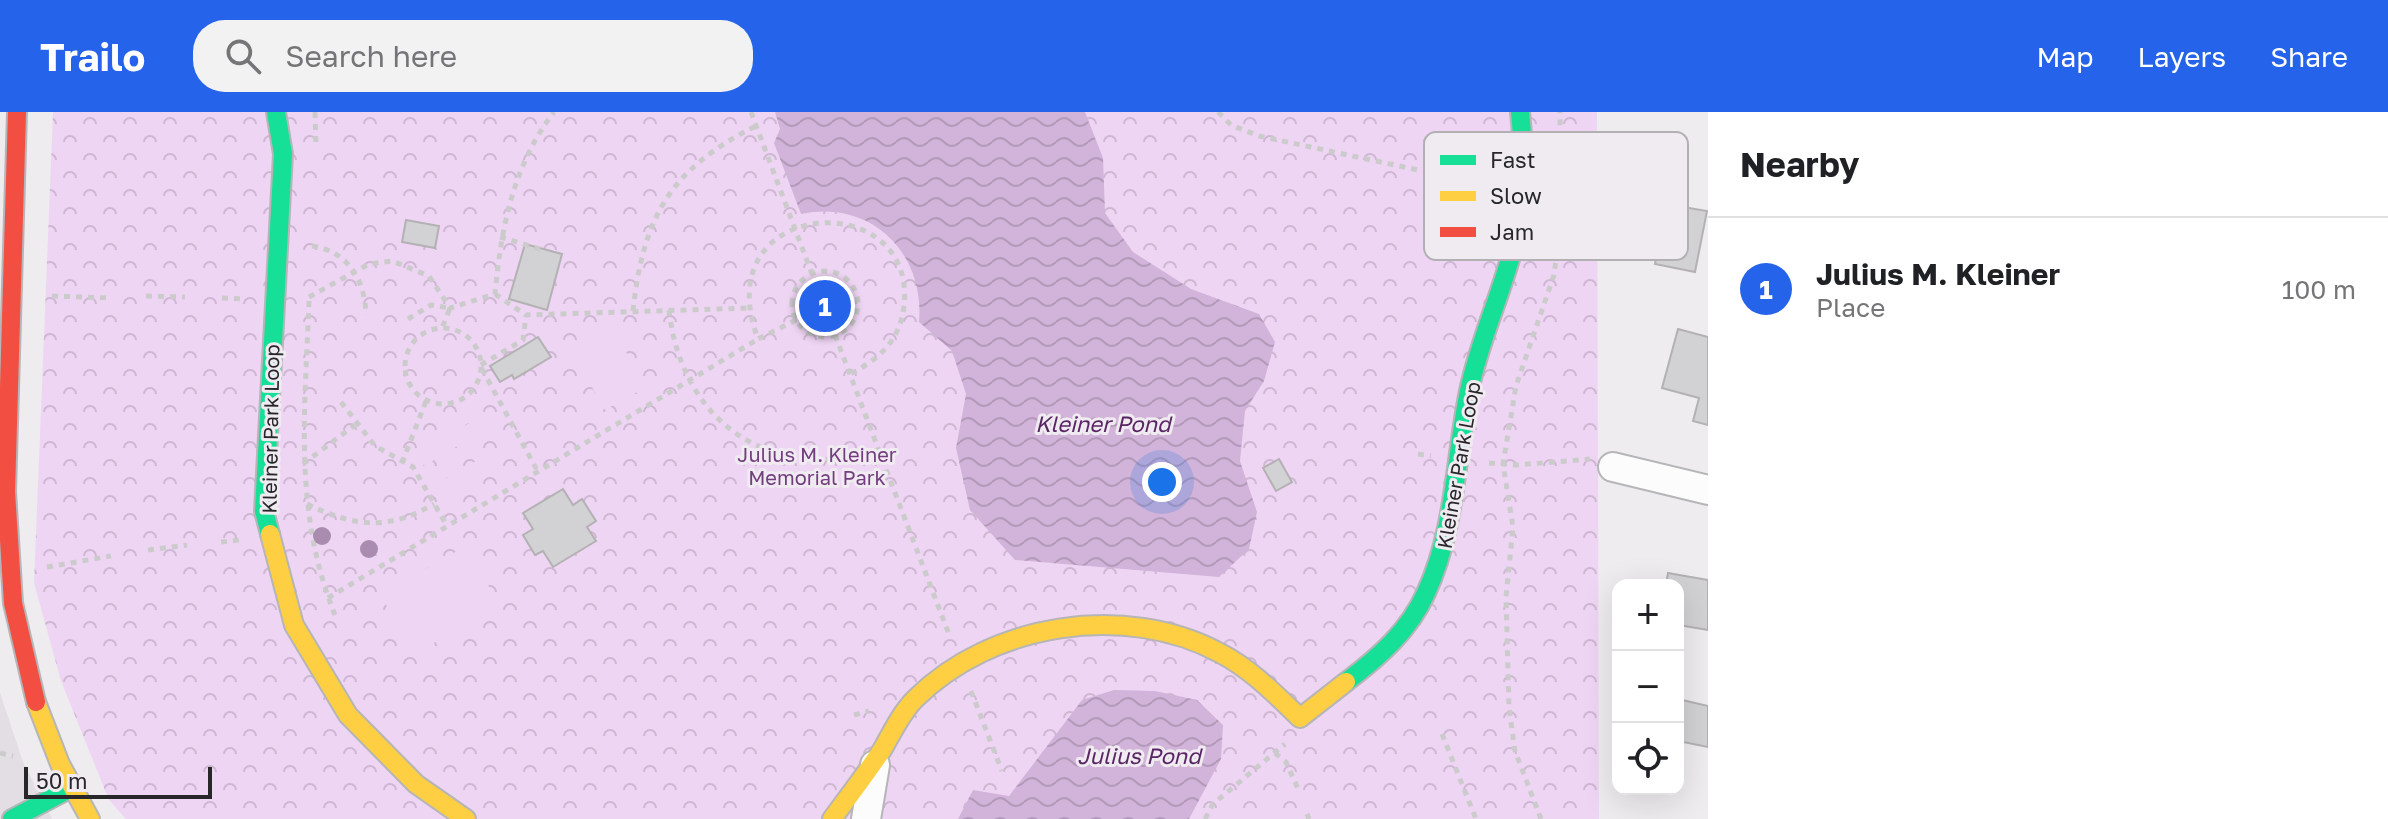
<!DOCTYPE html>
<html lang="en">
<head>
<meta charset="utf-8">
<style>
  body { margin:0; font-family:"Golos Text",sans-serif; background:#f2f2f2; color:#202124 }
  .controls { position:absolute; right:24px; bottom:24px; display:grid; overflow:hidden; border-radius:16px; box-shadow:0 8px 32px #0002 }
  .controls button { width:72px; height:72px; display:grid; place-items:center; padding:0; border:0; border-bottom:2px solid #e0e0e0; background:#fff; color:#202124; font:40px sans-serif }
  .scale { position:absolute; left:24px; bottom:20px; width:188px; box-sizing:border-box; padding-left:8px; border:4px solid #272628; border-top:0; font-size:22px; line-height:28px; white-space:nowrap; color:#272628; -webkit-text-stroke:6px #efebf0; paint-order:stroke }
  .you { position:absolute; left:1162px; top:370px; width:28px; height:28px; margin:-20px; border:6px solid #fff; border-radius:50%; background:#1a73e8; box-shadow:0 0 0 12px #1a73e833 }
  .badge { display:grid; place-items:center; width:52px; height:52px; border-radius:50%; background:#2563eb; color:#fff; font-size:26px; font-weight:700 }
  .pin { position:absolute; translate:-50% -50%; border:4px solid #fff; box-shadow:0 2px 8px #0006 }
  .list { margin:0; padding:0; list-style:none }
  h2 { display:flex; justify-content:space-between; align-items:center; height:104px; margin:0; padding:0 32px; font-size:34px }
  h2 small { font-size:26px; font-weight:400; color:#757577 }
  .list li { display:grid; grid-template-columns:52px 1fr auto; gap:24px; align-items:center; box-sizing:border-box; height:144px; padding:0 32px; border-top:2px solid #e0e0e0 }
  .list b { display:block; font-size:30px; white-space:nowrap }
  .list p { margin:0; font-size:26px; white-space:nowrap; color:#757577 }
  .list em { font-size:26px; font-style:normal; color:#757577 }
  .icon { flex:none; width:44px; height:44px; fill:none; stroke:currentColor; stroke-width:2; stroke-linecap:round; stroke-linejoin:round }
  .map { position:relative; flex:none; width:1708px; height:707px; overflow:hidden }
  header { display:flex; align-items:center; gap:48px; box-sizing:border-box; height:112px; padding:0 40px; background:#2563eb; color:#fff }
  header strong { font-size:38px }
  nav { display:flex; gap:44px; margin-inline-start:auto; font-size:28px }
  .search { width:560px; height:72px; background:#f2f2f2; display:flex; align-items:center; gap:20px; box-sizing:border-box; padding:0 28px; border-radius:32px; color:#757577; font-size:30px }
  main { display:flex }
  aside { flex:1; background:#fff }
  .map>svg:first-child { display:block }
  .built { fill:#e3dde4 }
  .park { fill:url(#park-crowns) }
  .pitch { fill:#efd5f4 }
  .water { fill:url(#water-waves) }
  .building { fill:#d2d1d3; stroke:#b3b1b3; stroke-width:2 }
  .lines { fill:none; stroke-linecap:round; stroke-linejoin:round }
  .street-casing { stroke:#b6b5b7; stroke-width:32 }
  .fast-casing { stroke:#b6b5b7; stroke-width:22 }
  .slow-casing { stroke:#b6b5b7; stroke-width:22 }
  .jam-casing { stroke:#b6b5b7; stroke-width:22 }
  .path { stroke:#cccbcc; stroke-width:5; stroke-dasharray:6 6; stroke-linecap:butt }
  .street { stroke:#fcfcfd; stroke-width:28 }
  .fast { stroke:#16e098; stroke-width:18 }
  .slow { stroke:#ffcf43; stroke-width:18 }
  .jam { stroke:#f24e42; stroke-width:18 }
  .tree { fill:#aa8cb1 }
  .labels { text-anchor:middle; dominant-baseline:central; stroke-width:6; stroke-linejoin:round; paint-order:stroke }
  .street-label { font-size:20px; fill:#272628; stroke:#efebf0 }
  .park-label { font-size:20px; fill:#733d7f; stroke:#efebf0 }
  .water-label { font-size:22px; font-style:italic; fill:#5a2565; stroke:#efebf0 }
  .key { fill:#efebf0; stroke:#b3b0b4; stroke-width:2 }
  .key-label { font-size:22px; fill:#272628 }
</style>
</head>
<body>
<header>
<strong>Trailo</strong>
<div class="search"><svg class="icon" aria-label="search" viewBox="0 0 24 24"><circle cx="10" cy="10" r="6"/><path d="M15 15l6 6"/></svg>Search here</div>
<nav><a>Map</a><a>Layers</a><a>Share</a></nav>
</header>
<main>
<div class="map">
<svg width="1708" height="707" viewBox="0 0 1708 707">
  <defs>
    <pattern id="park-crowns" width="20" height="18" patternUnits="userSpaceOnUse" patternTransform="scale(2)"><rect width="20" height="18" fill="#efd5f4"/><path d="M2 6a3 3 0 1 1 6 0M12 15a3 3 0 1 1 6 0" fill="none" stroke="#cdb7d1"/></pattern>
    <pattern id="water-waves" width="16" height="10" patternUnits="userSpaceOnUse" patternTransform="scale(2)"><rect width="16" height="10" fill="#d2b3d9"/><path d="M0 5q4-4 8 0t8 0" fill="none" stroke="#b49aba"/></pattern>
  </defs>
  <rect width="100%" height="100%" fill="#eeecef"/>
  <path class="built" d="M0,581L23,650L52,707H0Z"/>
  <path class="park" d="M53,0H1597L1599,707H126L109,688L61,569L34,471Z"/>
  <path class="pitch" d="M612,215L646,275L605,298L571,239Z
    M488,300L495,312L424,354L417,342Z
    M506,331L513,343L442,384L435,373Z
    M466,434L500,494L414,542L380,482Z"/>
  <path class="water" d="M775,0H1085L1103,46L1105,101L1133,140L1191,177L1259,202L1275,230L1264,269L1245,299L1240,349L1257,400L1249,437L1219,465L1015,448L970,398L956,336L966,282L952,239L919,210C925,141 871,87 801,102L774,31L780,17Z
    M1114,578L1155,579L1197,588L1223,613L1221,647L1189,707H958L973,678L1009,684L1082,588Z"/>
  <path class="building" d="M1666,92L1707,99L1695,160L1655,152Z
    M406,108L439,114L435,136L402,130Z
    M525,132L562,142L547,198L509,187Z
    M1678,217L1708,225V313L1693,309L1699,286L1662,276Z
    M538,225L551,245L514,267L512,263L500,270L490,254Z
    M1279,347L1292,370L1276,379L1263,356Z
    M563,377L573,393L582,387L596,409L587,415L596,429L553,455L543,439L535,443L523,423L533,417L523,401Z
    M1668,461L1708,468V518L1678,513V473H1666Z
    M1678,587L1708,594V635L1678,629Z"/>
  <g class="lines">
    <defs>
      <path id="street" d="M1613,355L1708,378
        M866,707L875,653"/>
      <path id="fast" d="M270,422L264,399L283,42L276,0
        M1346,570C1379,545 1409,519 1426,481C1456,416 1455,346 1469,279C1480,225 1505,175 1517,121C1526,81 1524,40 1520,0
        M12,707L71,676"/>
      <path id="slow" d="M270,422L294,513L348,603L416,672L466,707
        M36,590L60,652L90,707
        M832,707C849,684 866,662 882,638C892,621 901,601 915,587C991,511 1125,490 1220,541C1251,557 1275,582 1300,606L1346,570"/>
      <path id="jam" d="M17,0L6,380L13,491L36,590"/>
    </defs>
    <use href="#street" class="street-casing"/>
    <use href="#fast" class="fast-casing"/>
    <use href="#slow" class="slow-casing"/>
    <use href="#jam" class="jam-casing"/>
    <path class="path" d="M315,0L316,35
      M751,0L812,162
      M1218,0L1231,13L1259,24L1423,59
      M500,125L540,137
      M312,134C348,139 365,168 366,203
      M792 192a33 33 0 1 1 66 0a33 33 0 1 1-66 0Z
      M495,182L526,203L749,196
      M52,184L111,186
      M146,184L185,185
      M309,185L369,152L392,149L429,164L450,196L495,182C501,117 513,53 554,0
      M222,186L245,187
      M309,189C305,298 293,399 335,503
      M669,198C681,309 770,372 878,338
      M633,199C643,105 670,57 756,14
      M408,207L431,193L450,196L442,216
      M796,208L758,227C704,84 918,73 904,194C900,228 880,247 850,262
      M405 254a38 38 0 1 1 76 0a38 38 0 1 1-76 0Z
      M835,223L950,525
      M481,253L523,228L526,203
      M482,257L538,360
      M341,290L375,334L413,355L447,414
      M1418,342L1431,344
      M402,351L426,289
      M1489,351L1517,353L1590,347
      M303,352L355,313
      M307,392C355,415 387,419 434,392
      M221,430L240,428
      M148,438L187,433
      M47,455L111,444
      M328,486L758,227
      M971,579L1002,659
      M854,603L869,599
      M1442,622L1476,707
      M0,641L13,644
      M1275,641L1286,650L1299,679
      M1307,702L1309,707
      M1205,707L1213,692L1285,632
      M1541,707L1515,639L1509,596L1506,485L1513,415L1503,352L1516,274L1554,163L1561,110L1560,0"/>
    <use href="#street" class="street"/>
    <use href="#fast" class="fast"/>
    <use href="#slow" class="slow"/>
    <use href="#jam" class="jam"/>
  </g>
  <g class="tree">
    <circle cx="322" cy="424" r="9"/>
    <circle cx="369" cy="437" r="9"/>
  </g>
  <g class="labels">
    <g class="street-label">
      <text transform="translate(270 317) rotate(-89)">Kleiner Park Loop</text>
      <text transform="translate(1458 353) rotate(-80)">Kleiner Park Loop</text>
    </g>
    <g class="park-label">
      <text x="817" y="342">Julius M. Kleiner<tspan x="817" dy="23">Memorial Park</tspan></text>
    </g>
    <g class="water-label">
      <text x="1103" y="311">Kleiner Pond</text>
      <text x="1139" y="643">Julius Pond</text>
    </g>
  </g>
  <rect x="1424" y="20" width="264" height="128" rx="12" class="key"/>
  <rect x="1440" y="43" width="36" height="10" fill="#16e098"/>
  <rect x="1440" y="79" width="36" height="10" fill="#ffcf43"/>
  <rect x="1440" y="115" width="36" height="10" fill="#f24e42"/>
  <g class="key-label">
    <text x="1490" y="56">Fast</text>
    <text x="1490" y="92">Slow</text>
    <text x="1490" y="128">Jam</text>
  </g>
</svg>
<div class="controls">
<button>+</button>
<button>−</button>
<button><svg class="icon" aria-label="locate" viewBox="0 0 24 24"><circle cx="12" cy="12" r="6"/><path d="M12 2v4M12 18v4M2 12h4M18 12h4"/></svg></button>
</div>
<div class="scale">50 m</div>
<div class="you"></div>
<div class="pin badge" style="left:825px;top:194px">1</div>
</div>
<aside>
<h2>Nearby<small></small></h2>
<ul class="list">
<li><span class="badge">1</span><div><b>Julius M. Kleiner</b><p>Place</p></div><em>100 m</em></li>
</ul>
</aside>
</main>
</body>
</html>
